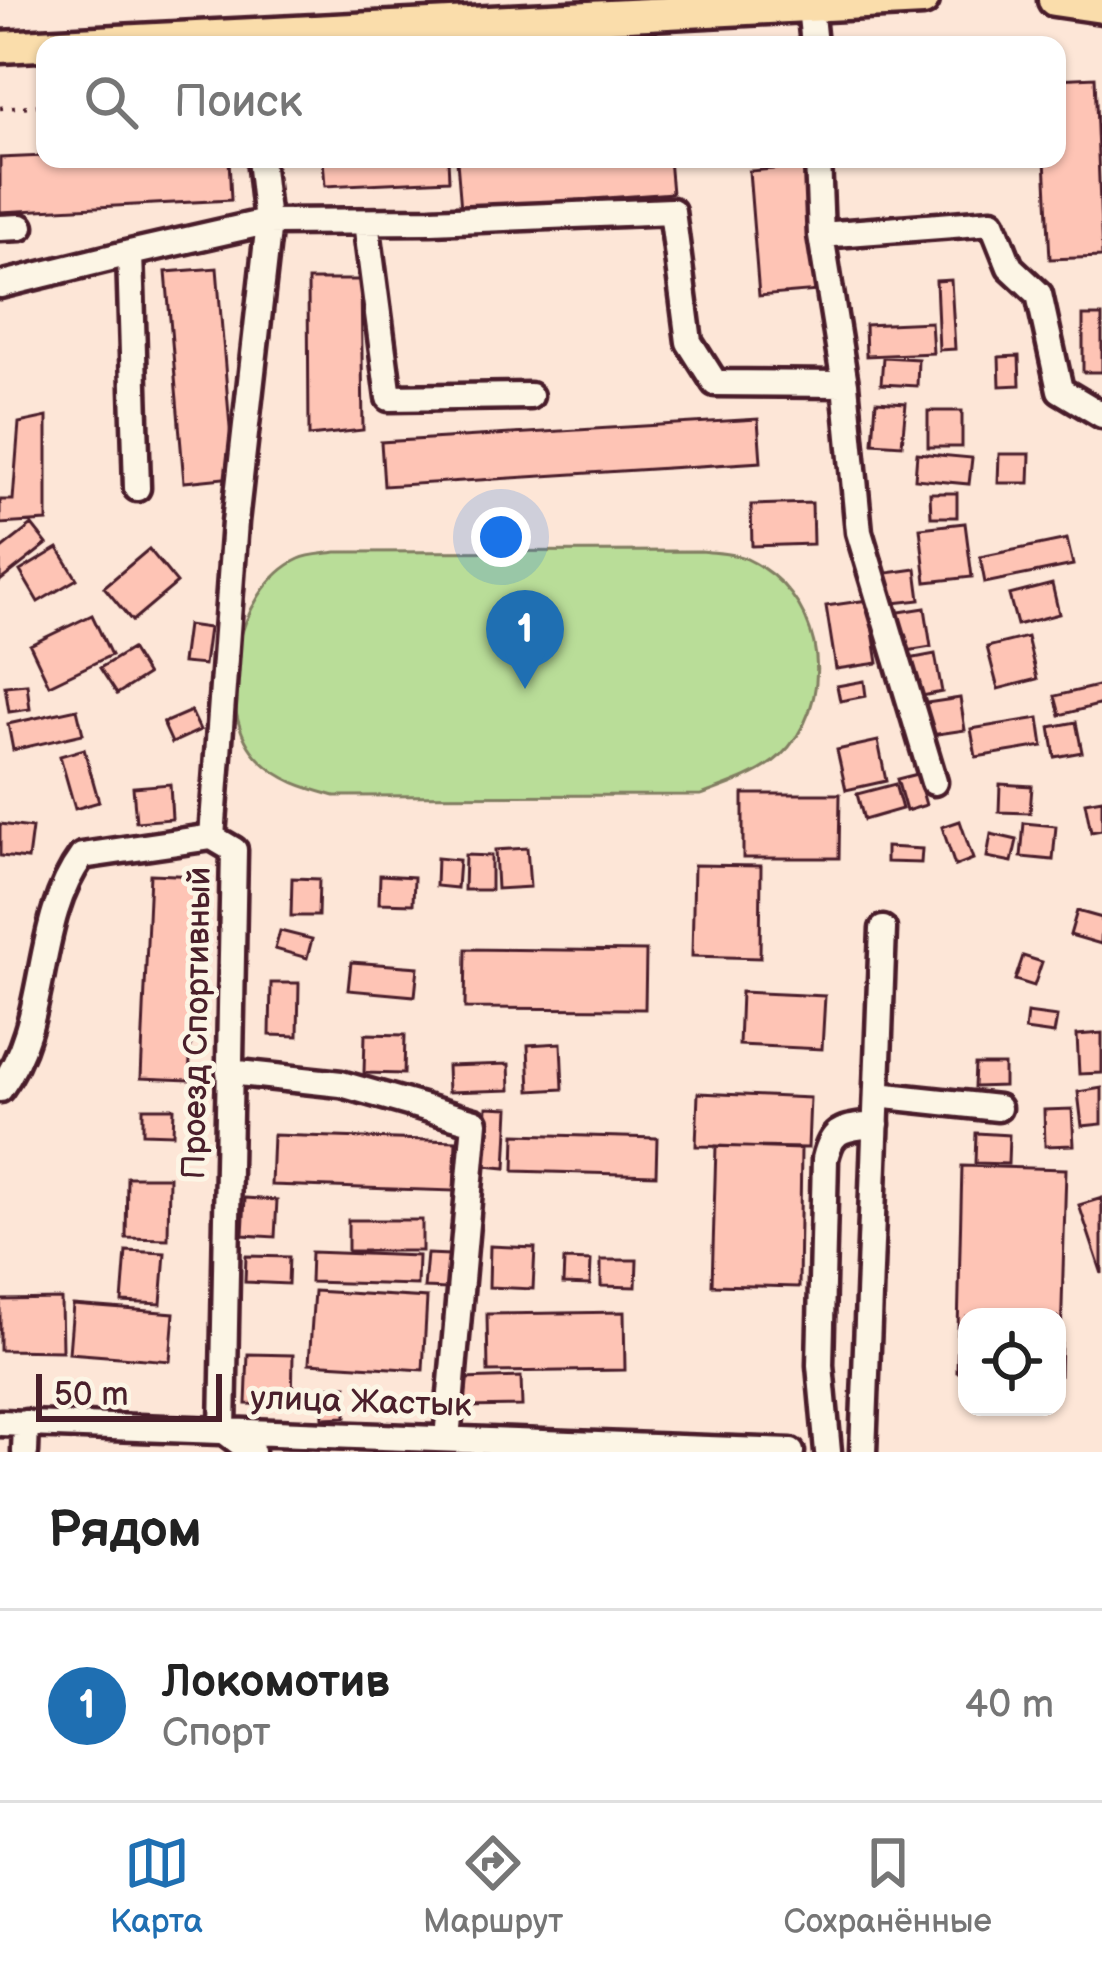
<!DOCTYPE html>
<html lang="ru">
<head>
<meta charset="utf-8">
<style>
  body { margin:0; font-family:"Balsamiq Sans",sans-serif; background:#f2f2f2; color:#222 }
  .controls { position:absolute; right:36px; bottom:36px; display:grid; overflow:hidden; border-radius:24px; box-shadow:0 3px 9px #0004 }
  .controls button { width:108px; height:108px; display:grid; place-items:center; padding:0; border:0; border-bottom:3px solid #e0e0e0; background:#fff; color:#222; font:60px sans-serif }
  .scale { position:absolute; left:36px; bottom:30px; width:186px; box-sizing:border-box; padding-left:12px; border:6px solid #4a1f2b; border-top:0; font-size:33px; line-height:42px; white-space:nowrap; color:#4a1f2b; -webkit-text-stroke:9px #fcf5e5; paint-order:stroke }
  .you { position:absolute; left:501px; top:537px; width:42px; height:42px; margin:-30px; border:9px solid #fff; border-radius:50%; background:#1a73e8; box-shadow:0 0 0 18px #1a73e833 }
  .badge { display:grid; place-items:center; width:78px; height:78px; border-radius:50%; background:#1f6fb2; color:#fff; font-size:39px; font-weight:700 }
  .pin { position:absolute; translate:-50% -99px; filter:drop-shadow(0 3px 6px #0008) }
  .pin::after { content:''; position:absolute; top:63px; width:42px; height:36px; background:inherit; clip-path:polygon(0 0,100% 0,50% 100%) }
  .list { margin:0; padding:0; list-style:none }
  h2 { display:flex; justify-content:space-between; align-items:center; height:156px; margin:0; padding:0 48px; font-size:51px }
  h2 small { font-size:39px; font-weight:400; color:#767676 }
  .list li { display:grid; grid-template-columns:78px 1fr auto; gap:36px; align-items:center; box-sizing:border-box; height:192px; padding:0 48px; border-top:3px solid #e0e0e0 }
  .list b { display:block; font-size:45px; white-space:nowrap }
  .list p { margin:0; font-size:39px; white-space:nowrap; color:#767676 }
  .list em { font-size:39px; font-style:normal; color:#767676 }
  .icon { flex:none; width:66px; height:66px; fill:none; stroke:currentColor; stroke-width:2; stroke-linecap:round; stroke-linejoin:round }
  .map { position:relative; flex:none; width:1102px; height:1452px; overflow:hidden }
  .search { position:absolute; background:#fff; box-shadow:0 3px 9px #0004; left:36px; right:36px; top:36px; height:132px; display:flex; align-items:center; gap:30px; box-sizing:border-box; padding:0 42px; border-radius:24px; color:#767676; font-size:45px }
  .sheet { height:348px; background:#fff }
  nav { display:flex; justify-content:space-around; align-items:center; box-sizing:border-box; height:168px; border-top:3px solid #e0e0e0; background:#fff; font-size:33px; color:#767676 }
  nav a { display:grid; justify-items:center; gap:6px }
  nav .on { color:#1f6fb2 }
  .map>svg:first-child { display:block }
  .green { fill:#b9dd98; stroke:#827e62; stroke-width:3 }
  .building { fill:#fec4b5; stroke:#4a1f2b; stroke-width:3 }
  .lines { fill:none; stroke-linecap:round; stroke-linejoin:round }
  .minor-casing { stroke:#4a1f2b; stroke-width:33 }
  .major-casing { stroke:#4a1f2b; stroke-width:39 }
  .path { stroke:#4a1f2b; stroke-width:4.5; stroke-dasharray:3 9; stroke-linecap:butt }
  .minor { stroke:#fcf5e5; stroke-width:24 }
  .major { stroke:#faddab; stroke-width:30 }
  .labels { text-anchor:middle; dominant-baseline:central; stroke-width:10; stroke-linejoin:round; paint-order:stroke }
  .street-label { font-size:33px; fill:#4a1f2b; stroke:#fcf5e5 }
</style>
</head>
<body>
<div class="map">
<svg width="1102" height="1452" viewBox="0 0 1102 1452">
  <rect width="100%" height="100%" fill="#fde6d7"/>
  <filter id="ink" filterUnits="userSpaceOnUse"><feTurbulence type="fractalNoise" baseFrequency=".00833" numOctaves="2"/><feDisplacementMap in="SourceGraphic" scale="24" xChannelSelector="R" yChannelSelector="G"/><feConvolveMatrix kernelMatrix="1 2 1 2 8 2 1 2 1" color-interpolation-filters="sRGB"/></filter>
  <g filter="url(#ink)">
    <path class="green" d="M701,551C715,553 734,553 747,559C819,593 839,686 789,747C767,773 731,784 701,795L335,796C307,788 283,782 261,761C209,711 236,588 299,559C309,554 325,554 336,552Z"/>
    <path class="building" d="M1095,77L1102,257L1050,259L1045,159H1057V79Z
      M45,156V159H229L231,200L0,212V158Z
      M323,159H448L449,180L325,186Z
      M490,159H669L672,193L461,209L457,161Z
      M809,166L819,291L759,296L749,171Z
      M217,268L234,477L184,482L166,272Z
      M308,280H361L363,430L309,436Z
      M951,280L955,349L939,350L936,281Z
      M1083,316H1102V372H1083Z
      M931,322L933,353L866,356L865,325Z
      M1019,356L1020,385L1000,386L999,357Z
      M883,357L918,359L917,386L881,384Z
      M876,401L906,403L902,445L873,443Z
      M928,411H962V447H928Z
      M47,417V521L0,524V500H13L19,423Z
      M758,419L761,462L384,486L381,442Z
      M917,453L972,458L969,484L915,479Z
      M999,454H1030L1029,483H998Z
      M930,493H957V517H931Z
      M812,503L813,544L752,546L751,505Z
      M965,523L972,577L926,582L920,528Z
      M32,525L47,544L0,581V550Z
      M1067,539L1073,565L985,583L980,557Z
      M58,548L77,579L38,602L20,571Z
      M149,549L177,583L132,621L104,587Z
      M916,569L920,600L884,604L880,574Z
      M1052,584L1059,614L1017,625L1009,595Z
      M868,600L878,663L836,669L826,606Z
      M925,608L931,647L901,652L893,613Z
      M92,615L111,655L49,685L30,645Z
      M187,625L209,628L204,665L182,663Z
      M1027,637L1037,679L998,689L987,647Z
      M131,649L147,675L117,694L100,668Z
      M935,654L942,692L912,698L904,660Z
      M864,681L866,696L840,701L837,686Z
      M27,684L30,709L9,712L5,686Z
      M1102,685V704L1060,715L1055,696Z
      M960,698L965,730L924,736L920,704Z
      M77,709L83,734L13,750L8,724Z
      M191,711L200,730L172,743L163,723Z
      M1039,718L1043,746L976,757L971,729Z
      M1076,722L1082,752L1055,757L1050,727Z
      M878,741L886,781L846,790L837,750Z
      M84,749L99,802L75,809L60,756Z
      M917,774L926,805L906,811L897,779Z
      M170,784L172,819L136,822L133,787Z
      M895,784L902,809L864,820L857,794Z
      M1000,784L1032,786L1030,813L999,812Z
      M743,794H840L839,858H743Z
      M1102,799V830L1091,832L1085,802Z
      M960,821L973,859L955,866L942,827Z
      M1024,823L1056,826L1053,860L1021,857Z
      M0,824L32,828L28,859L0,856Z
      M991,834L1017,840L1012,862L987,857Z
      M886,847L922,849L921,863L886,862Z
      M527,848L530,887L497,889L495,850Z
      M465,855L491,856V890H464Z
      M437,858L459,860L457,888L436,886Z
      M694,865L761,866L760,958L692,956Z
      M150,874L199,876L189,1080L141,1078Z
      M380,875L414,877L413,904L379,903Z
      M292,878L319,879L318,916H291Z
      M1077,911L1102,918L1101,944L1070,935Z
      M280,931L312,939L307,958L275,949Z
      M466,949L646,951L645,1009L465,1008Z
      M1023,956L1042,962L1034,986L1015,980Z
      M351,962L418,967L415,996L348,990Z
      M271,983H299L298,1036L270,1035Z
      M741,992L825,996L822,1049L739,1045Z
      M1027,1013L1057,1017L1054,1034L1025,1030Z
      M1102,1033V1073L1079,1074L1077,1035Z
      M365,1034L405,1035L404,1074L364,1073Z
      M561,1043L563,1089L530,1091L528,1045Z
      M509,1064L510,1090L448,1092L447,1066Z
      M975,1065H1004V1086L974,1087Z
      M1102,1088V1124L1082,1126L1078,1092Z
      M698,1093L810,1098L808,1148L696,1146Z
      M487,1107L509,1108L506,1168L484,1166Z
      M143,1108H174L173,1134L143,1133Z
      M1072,1109L1074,1145L1045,1146L1044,1110Z
      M976,1133L1009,1135L1008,1164L975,1163Z
      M515,1134L657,1138L656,1175L514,1171Z
      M273,1135L456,1141L454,1191L271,1185Z
      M716,1146L801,1149L799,1287L712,1285Z
      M962,1166L1066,1169L1060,1375L1057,1374V1317H967V1373L957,1372Z
      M127,1177H169L168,1239L126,1238Z
      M245,1198L277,1200L275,1237L243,1235Z
      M1102,1198V1274L1079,1205Z
      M348,1220H422V1251H348Z
      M490,1246L535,1248L533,1289L489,1287Z
      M126,1251L165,1253L161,1304L122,1302Z
      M311,1252L418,1256L417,1285L310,1282Z
      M427,1254L450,1255L448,1289L424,1288Z
      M246,1256L289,1257L288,1284L245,1282Z
      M564,1260L591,1261L590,1285L563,1284Z
      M601,1260H637L636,1287L601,1286Z
      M314,1291L427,1298L423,1370L309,1363Z
      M61,1299L62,1351L0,1350V1300Z
      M73,1305L174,1313L170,1361L69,1353Z
      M624,1312L625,1370L488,1372L487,1314Z
      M248,1354L293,1355L292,1405L246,1404Z
      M521,1377L522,1406L463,1407V1379Z
      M346,1386V1417L323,1418L322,1387Z"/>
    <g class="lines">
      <defs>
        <path id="minor" d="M810,6L814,45
          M818,159L821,235L845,384L859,532L934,782
          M366,222L389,398L530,396
          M0,228L21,227
          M821,235L992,222L1010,267L1039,294L1060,390L1102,415
          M130,253L266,222L431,221L672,211L689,342L715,383L845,384
          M0,285L130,253L137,488
          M229,1072L341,1084L475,1122L447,1439
          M0,1089C51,1020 32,924 82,856L212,837
          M877,1095L998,1108
          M0,1423L791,1452
          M25,1452L26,1423
          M252,1452L223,1430L234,850L212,837L235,522L268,231L260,159
          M828,1452L820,1365L825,1159C833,1125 845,1130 876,1124
          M863,1452L883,929"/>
        <path id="major" d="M1054,0L1102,7
          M0,47L923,0"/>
      </defs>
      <use href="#minor" class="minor-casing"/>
      <use href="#major" class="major-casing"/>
      <path class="path" d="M0,108L45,105"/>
      <use href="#minor" class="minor"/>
      <use href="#major" class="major"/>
    </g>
  </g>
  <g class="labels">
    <g class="street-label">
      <text transform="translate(197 1023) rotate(-89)">Проезд Спортивный</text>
      <text transform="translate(361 1402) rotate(2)">улица Жастык</text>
    </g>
  </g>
</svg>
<div class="controls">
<button><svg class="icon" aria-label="locate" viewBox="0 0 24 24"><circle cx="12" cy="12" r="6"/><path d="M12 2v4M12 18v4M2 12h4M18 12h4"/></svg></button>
</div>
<div class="scale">50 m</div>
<div class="you"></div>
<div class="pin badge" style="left:525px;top:689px">1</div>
<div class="search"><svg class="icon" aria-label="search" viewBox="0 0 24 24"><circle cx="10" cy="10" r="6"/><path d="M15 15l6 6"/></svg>Поиск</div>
</div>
<section class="sheet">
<h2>Рядом<small></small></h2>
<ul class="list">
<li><span class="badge">1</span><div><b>Локомотив</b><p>Спорт</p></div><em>40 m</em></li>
</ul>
</section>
<nav>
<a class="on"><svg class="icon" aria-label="map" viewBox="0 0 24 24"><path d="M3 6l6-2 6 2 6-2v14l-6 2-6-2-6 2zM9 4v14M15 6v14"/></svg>Карта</a>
<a><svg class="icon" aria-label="directions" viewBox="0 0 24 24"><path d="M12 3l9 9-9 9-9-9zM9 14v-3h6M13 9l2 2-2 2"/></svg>Маршрут</a>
<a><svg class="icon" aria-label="saved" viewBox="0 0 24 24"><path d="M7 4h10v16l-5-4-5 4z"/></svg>Сохранённые</a>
</nav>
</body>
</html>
